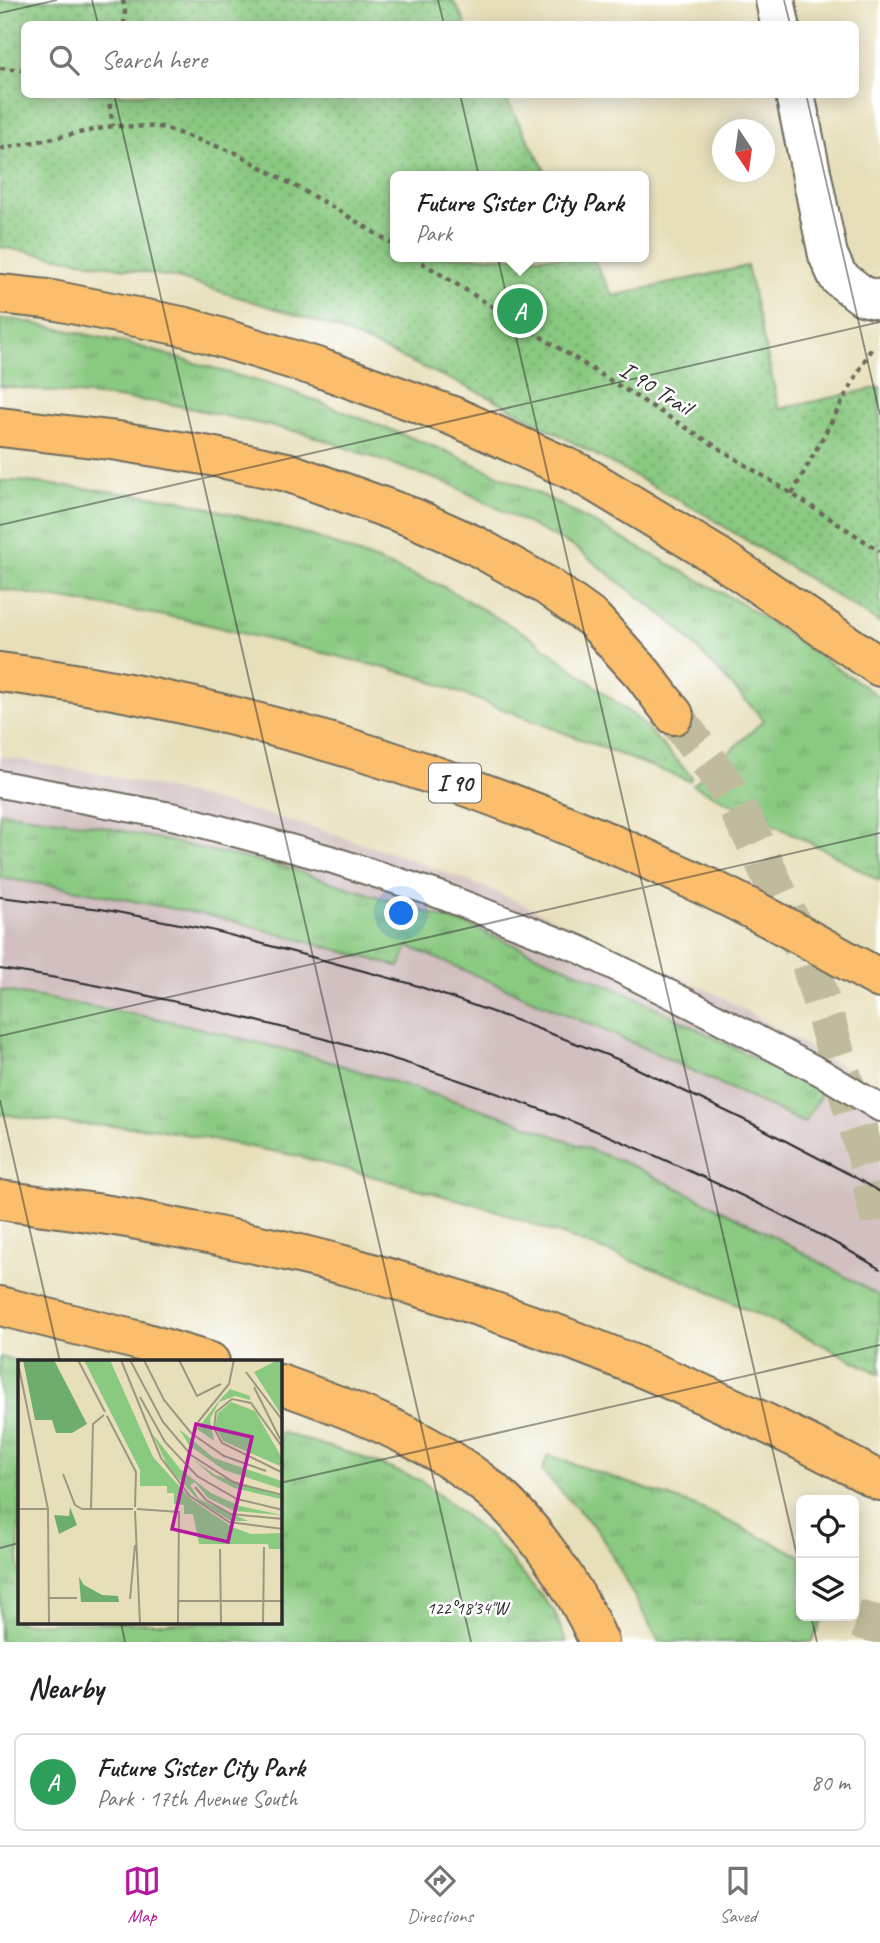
<!DOCTYPE html>
<html lang="en">
<head>
<meta charset="utf-8">
<style>
  body { margin:0; font-family:Caveat,sans-serif; background:#f6f6f6; color:#202124 }
  .controls { position:absolute; right:21px; bottom:21px; display:grid; overflow:hidden; border-radius:10px; box-shadow:0 4px 18px #0003 }
  .controls button { width:63px; height:63px; display:grid; place-items:center; padding:0; border:0; border-bottom:2px solid #e0e0e0; background:#fff; color:#202124; font:35px sans-serif }
  .compass { position:absolute; left:712px; top:119px; width:63px; height:63px; border-radius:50%; background:#fff; box-shadow:0 4px 18px #0003; rotate:167deg }
  .you { position:absolute; left:402px; top:914px; width:24px; height:24px; margin:-18px; border:5px solid #fff; border-radius:50%; background:#1a73e8; box-shadow:0 0 0 10px #1a73e833 }
  .badge { display:grid; place-items:center; width:46px; height:46px; border-radius:50%; background:#b5179e; color:#fff; font-size:23px; font-weight:700 }
  .pin { position:absolute; translate:-50% -50%; border:4px solid #fff; box-shadow:0 2px 7px #0006 }
  .popup { position:absolute; left:390px; top:171px; width:259px; height:91px; box-sizing:border-box; display:grid; place-content:center; border-radius:10px; background:#fff; filter:drop-shadow(0 2px 5px #0005); font-size:23px; white-space:nowrap; color:#757577 }
  .popup b { font-size:26px; color:#202124 }
  .popup::after { content:''; position:absolute; left:50%; top:100%; margin-left:-14px; border:14px solid transparent; border-top-color:#fff }
  .list { margin:0; padding:0; list-style:none }
  h2 { display:flex; justify-content:space-between; align-items:center; height:91px; margin:0; padding:0 28px; font-size:30px }
  h2 small { font-size:23px; font-weight:400; color:#757577 }
  .list li { display:grid; grid-template-columns:46px 1fr auto; gap:21px; align-items:center; box-sizing:border-box; height:98px; margin:0 14px 14px; padding:0 14px; border:2px solid #e0e0e0; border-radius:10px }
  .list b { display:block; font-size:26px; white-space:nowrap }
  .list p { margin:0; font-size:23px; white-space:nowrap; color:#757577 }
  .list em { font-size:23px; font-style:normal; color:#757577 }
  .icon { flex:none; width:38px; height:38px; fill:none; stroke:currentColor; stroke-width:2; stroke-linecap:round; stroke-linejoin:round }
  .map { position:relative; flex:none; width:880px; height:1642px; overflow:hidden }
  .search { position:absolute; background:#fff; box-shadow:0 4px 18px #0003; left:21px; right:21px; top:21px; height:77px; display:flex; align-items:center; gap:18px; box-sizing:border-box; padding:0 24px; border-radius:10px; color:#757577; font-size:26px }
  .sheet { height:203px; background:#fff }
  nav { display:flex; justify-content:space-around; align-items:center; box-sizing:border-box; height:98px; border-top:2px solid #e0e0e0; background:#fff; font-size:19px; color:#757577 }
  nav a { display:grid; justify-items:center; gap:4px }
  nav .on { color:#b5179e }
  .map>svg:first-child { display:block }
  .railway { fill:#d2bfbf }
  .grass { fill:url(#grass-tufts); stroke:#5a7a56; stroke-width:2 }
  .park { fill:url(#park-dots); stroke:#5a7a56; stroke-width:2 }
  .lines { fill:none; stroke-linecap:round; stroke-linejoin:round }
  .motorway-tunnel { stroke:#c1bb9d; stroke-width:38; stroke-dasharray:38 19; stroke-linecap:butt }
  .service-casing { stroke:#6d6a5d; stroke-width:30 }
  .minor-casing { stroke:#6d6a5d; stroke-width:42 }
  .motorway-casing { stroke:#6d6a5d; stroke-width:42 }
  .path { stroke:#6d6a5d; stroke-width:4.5; stroke-dasharray:5 5; stroke-linecap:butt }
  .service { stroke:#fff; stroke-width:26 }
  .minor { stroke:#fff; stroke-width:38 }
  .motorway { stroke:#fabe6d; stroke-width:38 }
  .tram { stroke:#2b2b2b; stroke-width:2 }
  .ticks { fill:none; stroke:#2b2b2b; stroke-width:2; stroke-opacity:0.45 }
  .labels { text-anchor:middle; dominant-baseline:central; stroke-width:5; stroke-linejoin:round; paint-order:stroke }
  .shield { fill:#fff; stroke:#6b6b6b; stroke-width:2 }
  .shield-label { font-size:23px; font-weight:bold; fill:#2b2b2b }
  .street-label { font-size:24px; fill:#2b2b2b; stroke:#fff }
  .inset-road { fill:none; stroke:#9c9781; stroke-width:2 }
  .view { fill:#b5179e; fill-opacity:0.15; stroke:#b5179e; stroke-width:3.5 }
  .inset-edge { fill:none; stroke:#2b2b2b; stroke-width:3.5 }
  .ticks-label { font-size:18px; text-anchor:middle; fill:#2b2b2b; stroke:#fff; stroke-width:5; stroke-linejoin:round; paint-order:stroke }
</style>
</head>
<body>
<div class="map">
<svg width="880" height="1642" viewBox="0 0 880 1642">
  <defs>
    <pattern id="grass-tufts" width="24" height="20" patternUnits="userSpaceOnUse" patternTransform="scale(1.75)"><rect width="24" height="20" fill="#89c980"/><path d="M3 7l-1-3M5 7V3M7 7l1-3M15 17l-1-3M17 17v-4M19 17l1-3" fill="none" stroke="#70a369"/></pattern>
    <pattern id="park-dots" width="8" height="8" patternUnits="userSpaceOnUse" patternTransform="scale(1.75)"><rect width="8" height="8" fill="#89c980"/><path d="M2 2h.1M6 6h.1" fill="none" stroke="#70a369" stroke-width="1.8" stroke-linecap="round"/></pattern>
  </defs>
  <rect width="100%" height="100%" fill="#fff"/>
  <filter id="ink" filterUnits="userSpaceOnUse"><feTurbulence type="fractalNoise" baseFrequency=".0143" numOctaves="2"/><feDisplacementMap in="SourceGraphic" scale="14" xChannelSelector="R" yChannelSelector="G"/><feConvolveMatrix kernelMatrix="1 2 1 2 8 2 1 2 1" color-interpolation-filters="sRGB"/></filter>
  <filter id="wash" filterUnits="userSpaceOnUse"><feTurbulence type="fractalNoise" baseFrequency=".00686" numOctaves="4" result="noise"/><feDisplacementMap in="SourceGraphic" scale="28" xChannelSelector="R" yChannelSelector="G"/><feGaussianBlur stdDeviation="1.57" result="paint"/><feColorMatrix in="noise" values="0 0 0 0 0 0 0 0 0 0 0 0 0 0 0 0 0 1.4 0 .05"/><feComposite in="paint" operator="in"/></filter>
  <g filter="url(#wash)">
    <rect width="100%" height="100%" fill="#e7dfba"/>
    <path class="railway" d="M0,756L90,772L169,789L305,825L404,857L492,890L720,996L880,1088V1374L819,1343L681,1279L492,1209L298,1156L152,1128L70,1124L0,1114Z"/>
    <path class="grass" d="M0,319L17,320L127,343L288,390L448,452L548,498L741,603L880,697V881L823,849L693,785L764,720L674,624L574,547L452,485L307,434L166,403L0,386Z
      M0,481H20L176,499L310,535L442,586L534,639L639,720L692,777L689,781L414,675L184,619L0,589Z
      M0,812L95,825L284,867L470,926L633,996L822,1093L804,1123L642,1047L408,946L400,967L225,919L68,888L0,878Z
      M0,990L170,1021L308,1055L503,1116L633,1166L766,1232L880,1296V1374L819,1343L681,1279L492,1209L298,1156L152,1128L70,1124L0,1114Z
      M0,1357L22,1362H19V1623H280V1432L356,1455L422,1481L493,1539L554,1611L566,1642H0Z
      M548,1455L698,1507L801,1556V1616H824L812,1642H659L600,1533L542,1471Z"/>
    <path class="park" d="M0,0H453L466,24H24V94L504,95L548,176H396V257H592L613,296L747,266L779,409L880,387V623L699,511L492,398L328,325L177,278L0,247Z"/>
  </g>
  <g filter="url(#ink)">
    <g class="lines">
      <path class="motorway-tunnel" d="M674,715L722,780L755,842L810,964L866,1156L880,1225
        M870,1642L880,1602"/>
      <defs>
        <path id="service" d="M0,784L176,817L330,859L440,895L579,949L696,1007L824,1074L880,1108"/>
        <path id="minor" d="M775,0L780,24
          M795,94L828,255L838,277L863,296L880,300"/>
        <path id="motorway" d="M0,294L47,299L186,327L320,368L453,416L581,474L717,556L880,667
          M0,427L118,441L210,456L287,472L414,518L476,546L547,586L593,619L643,674L674,715
          M0,672C234,702 474,778 688,878C754,908 817,944 880,979
          M0,1200C38,1205 77,1210 115,1216C141,1220 167,1226 193,1231C248,1242 304,1254 358,1269C539,1320 714,1392 880,1481
          M0,1306L136,1340L210,1362
          M280,1384C350,1409 421,1435 480,1481C528,1516 576,1588 599,1642"/>
      </defs>
      <use href="#service" class="service-casing"/>
      <use href="#minor" class="minor-casing"/>
      <use href="#motorway" class="motorway-casing"/>
      <path class="path" d="M123,0L125,10L124,24
        M0,68L24,70
        M108,94L113,126
        M0,149L113,126L161,127L236,153L336,209L396,246
        M413,257L792,494L880,551
        M792,494L872,347"/>
      <use href="#service" class="service"/>
      <use href="#minor" class="minor"/>
      <use href="#motorway" class="motorway"/>
      <path class="tram" d="M0,897L101,909L211,930L412,984L515,1020L617,1059L757,1126L851,1175L880,1192
        M0,969C84,981 167,999 249,1019C406,1058 559,1110 707,1179C766,1207 825,1235 880,1269"/>
    </g>
  </g>
  <path class="ticks" d="M92,0L98,24M438,0L444,24M784,0L790,24M0,13L57,0M114,94L471,1642M460,94L801,1573M806,94L880,415M0,525L880,322M0,1036L880,833M0,1100L60,1362M280,1483L880,1345M0,1548L19,1543M811,1616L817,1642M121,1623L125,1642"/>
  <g class="labels">
    <rect class="shield" x="429" y="763.5" width="52" height="39" rx="5"/>
    <g class="shield-label">
      <text x="455" y="783">I 90</text>
    </g>
    <g class="street-label">
      <text transform="translate(656 388) rotate(32)">I 90 Trail</text>
    </g>
  </g>
  <g transform="translate(18 1360)">
    <rect width="264" height="264" fill="#e7dfba"/>
    <path d="M212,29L232,36V40L217,36L201,42L192,59L196,81L179,69L201,41ZM213,42L237,51L264,98L262,106L205,81L197,66L200,53ZM161,69L196,98L264,121V129L206,110L171,85ZM134,73L162,109L193,133L222,146L264,155L216,151L190,138L177,122L172,125L181,139L230,161H213L182,142L150,107ZM175,99L197,115L264,136L263,139L216,128L194,116Z" fill="#89c980"/>
    <path d="M5,0H36L69,64L54,73H38L34,60H17ZM52,147L59,165L41,174L36,155L51,156ZM61,217L66,225L84,235L100,236L101,242H63Z" fill="#6ead6e"/>
    <path d="M66,0H92L135,97L173,139L214,167L233,174L264,173V189H251L250,184H181L175,154H166V145L156,144V133H149V126H122V110ZM260,0H264V56L236,12Z" fill="#89c980"/>
    <path class="inset-road" d="M60,0L87,52M103,0L143,98L172,136L211,162L265,169M112,0L145,62L173,95L217,123L265,135M126,0L146,40L173,73L206,96L248,111M161,0L179,36L203,24M0,3L30,149L31,264M228,12L265,61M236,27L262,79M122,37L147,82L179,116L219,139L265,150M89,56L118,112L117,147M180,62L211,24L216,0M265,88L233,43L214,39L198,52L196,68L204,83L265,113M45,114L57,145L64,149H115M177,127L188,140L213,154L265,159M0,149H30M73,149L75,64L86,55M119,149L161,152L160,264M117,151L122,264M202,189L203,264M31,238H59M112,239L117,185M161,241H265M245,264L246,187"/>
    <path class="view" d="M178,64L234,77L210,182L154,169Z"/>
    <rect width="264" height="264" class="inset-edge"/>
  </g>
  <g class="ticks-label">
    <text x="467" y="1614">122°18'34"W</text>
  </g>
</svg>
<div class="controls">
<button><svg class="icon" aria-label="locate" viewBox="0 0 24 24"><circle cx="12" cy="12" r="6"/><path d="M12 2v4M12 18v4M2 12h4M18 12h4"/></svg></button>
<button><svg class="icon" aria-label="layers" viewBox="0 0 24 24"><path d="M12 4l9 5-9 5-9-5zM3 14l9 5 9-5"/></svg></button>
</div>
<svg class="compass" viewBox="-18 -18 36 36"><path d="M0-13l5 13h-10z" fill="#e53935"/><path d="M0 13l5-13h-10z" fill="#757577"/></svg>
<div class="you"></div>
<div class="pin badge" style="left:520px;top:311px;background:#2e9e5b">A</div>
<div class="popup"><b>Future Sister City Park</b>Park</div>
<div class="search"><svg class="icon" aria-label="search" viewBox="0 0 24 24"><circle cx="10" cy="10" r="6"/><path d="M15 15l6 6"/></svg>Search here</div>
</div>
<section class="sheet">
<h2>Nearby<small></small></h2>
<ul class="list">
<li><span class="badge" style="background:#2e9e5b">A</span><div><b>Future Sister City Park</b><p>Park · 17th Avenue South</p></div><em>80 m</em></li>
</ul>
</section>
<nav>
<a class="on"><svg class="icon" aria-label="map" viewBox="0 0 24 24"><path d="M3 6l6-2 6 2 6-2v14l-6 2-6-2-6 2zM9 4v14M15 6v14"/></svg>Map</a>
<a><svg class="icon" aria-label="directions" viewBox="0 0 24 24"><path d="M12 3l9 9-9 9-9-9zM9 14v-3h6M13 9l2 2-2 2"/></svg>Directions</a>
<a><svg class="icon" aria-label="saved" viewBox="0 0 24 24"><path d="M7 4h10v16l-5-4-5 4z"/></svg>Saved</a>
</nav>
</body>
</html>
